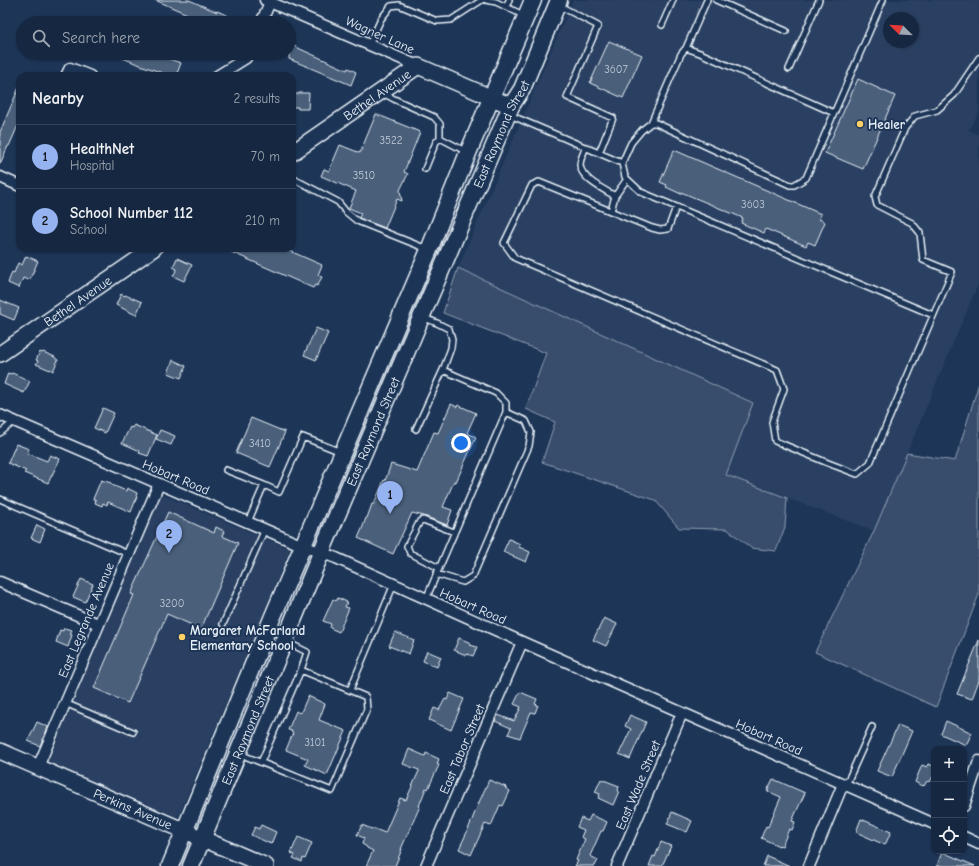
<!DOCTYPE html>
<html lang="en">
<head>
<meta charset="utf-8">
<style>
  body { margin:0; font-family:"Comic Neue",sans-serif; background:#23344c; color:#f1f3f6 }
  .controls { position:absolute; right:12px; bottom:12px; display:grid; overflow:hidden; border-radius:8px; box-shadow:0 1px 3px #0004 }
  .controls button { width:36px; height:36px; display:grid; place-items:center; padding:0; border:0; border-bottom:1px solid #35445a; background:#162841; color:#f1f3f6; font:20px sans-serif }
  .compass { position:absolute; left:883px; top:12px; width:36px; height:36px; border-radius:50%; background:#162841; box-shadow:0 1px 3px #0004; rotate:294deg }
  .you { position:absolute; left:461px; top:443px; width:14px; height:14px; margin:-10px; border:3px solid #fff; border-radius:50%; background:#1a73e8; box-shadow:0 0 0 6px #1a73e833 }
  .badge { display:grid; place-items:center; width:26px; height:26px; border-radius:50%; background:#95b2f1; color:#111; font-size:13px; font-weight:700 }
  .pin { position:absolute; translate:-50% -33px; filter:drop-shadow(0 1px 2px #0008) }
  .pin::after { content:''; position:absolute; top:21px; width:14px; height:12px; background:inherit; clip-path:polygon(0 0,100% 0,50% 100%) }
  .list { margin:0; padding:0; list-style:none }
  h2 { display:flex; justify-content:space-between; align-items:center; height:52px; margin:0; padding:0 16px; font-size:17px }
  h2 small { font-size:13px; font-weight:400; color:#9ea6b1 }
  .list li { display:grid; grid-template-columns:26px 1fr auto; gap:12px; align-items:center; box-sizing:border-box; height:64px; padding:0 16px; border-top:1px solid #35445a }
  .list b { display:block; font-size:15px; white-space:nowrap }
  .list p { margin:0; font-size:13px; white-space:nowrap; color:#9ea6b1 }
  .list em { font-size:13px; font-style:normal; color:#9ea6b1 }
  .icon { flex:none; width:22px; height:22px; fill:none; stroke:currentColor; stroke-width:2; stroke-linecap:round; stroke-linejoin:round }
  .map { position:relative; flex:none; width:979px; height:866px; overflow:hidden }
  .search { position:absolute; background:#162841; box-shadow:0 1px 3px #0004; left:16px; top:16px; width:280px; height:44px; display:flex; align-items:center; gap:10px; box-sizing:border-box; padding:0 14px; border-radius:22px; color:#9ea6b1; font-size:15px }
  .panel { position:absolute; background:#162841; box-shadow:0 1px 3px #0004; left:16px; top:72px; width:280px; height:180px; border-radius:12px }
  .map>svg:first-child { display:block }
  .built { fill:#2a4162; fill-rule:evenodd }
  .green { fill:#374d6c; stroke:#909fb2 }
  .building { fill:#495e7a; stroke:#e8f1f8 }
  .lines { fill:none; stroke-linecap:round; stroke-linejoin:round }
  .lane-casing { stroke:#e8f1f8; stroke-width:8 }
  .street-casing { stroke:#e8f1f8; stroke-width:13 }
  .secondary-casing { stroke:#e8f1f8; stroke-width:18 }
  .primary-casing { stroke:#e8f1f8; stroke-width:19 }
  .lane { stroke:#1d3557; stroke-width:5 }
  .street { stroke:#1d3557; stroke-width:10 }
  .secondary { stroke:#1d3557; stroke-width:15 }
  .primary { stroke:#1d3557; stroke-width:16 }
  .poi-dot { fill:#ffd166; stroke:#1d3557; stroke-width:1.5 }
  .labels { text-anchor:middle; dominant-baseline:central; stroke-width:4; stroke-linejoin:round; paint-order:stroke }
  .number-label { font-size:11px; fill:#c0ccd8 }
  .street-label { font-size:13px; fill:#e8f1f8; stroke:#1d3557 }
  .poi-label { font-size:13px; font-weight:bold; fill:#e8f1f8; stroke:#1d3557; text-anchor:start }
</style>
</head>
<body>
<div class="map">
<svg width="979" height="866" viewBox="0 0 979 866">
  <rect width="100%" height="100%" fill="#1d3557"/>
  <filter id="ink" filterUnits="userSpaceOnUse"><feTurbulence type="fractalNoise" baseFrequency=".025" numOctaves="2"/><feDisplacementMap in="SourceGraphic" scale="8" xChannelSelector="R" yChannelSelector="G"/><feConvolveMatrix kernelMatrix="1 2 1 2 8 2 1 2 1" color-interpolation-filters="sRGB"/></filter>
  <g filter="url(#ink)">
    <path class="built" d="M573,0H979V112L969,130L979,135V282L874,531L726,475L753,403L458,268ZM889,18H913V42H889Z
      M160,494L290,549L178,817L48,763Z"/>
    <path class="green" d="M458,268L753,403L726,475L787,498L785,527L776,551L751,548L727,529L679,528L655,500L542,462L555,422L526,409L546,353L443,313Z
      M979,383V594L936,707L815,652L874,531L907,453L955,461Z"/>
    <path class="building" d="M155,0H189L217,12V11L227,15L224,23H208Z
      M609,41L642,55L623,98L590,83Z
      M289,44L347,70L348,68L356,72L351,85L289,59Z
      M113,53H151L181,63L176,76H171L135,63L113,54Z
      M858,79L895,96L863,169L825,153Z
      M20,85V121L9,146H8L0,164V132Z
      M299,93H309L308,109H298V107H292V94H299Z
      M376,114L420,132L404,172L408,174L400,190L402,201L397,199L385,228L359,218L361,213L349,208L356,191L321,176L324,169L329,171L340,145L360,153Z
      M674,150L821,214L819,219L825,222L815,245L808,242L806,246L766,229L764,233L741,223L743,218L681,192V194L666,187L667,185L660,182Z
      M222,248H283L322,265L318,275L322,277L317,286L315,285L313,288Z
      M26,256L38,261L30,279L29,278L28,280L23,278L19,288L8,283L12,272L14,273L18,263L22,265Z
      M177,258L192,265L184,281L173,276L177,269L173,267Z
      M121,294L124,296L125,295L142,302L136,315L116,305Z
      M0,300L19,308L14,320L0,314Z
      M316,328L328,333L316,360L304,355Z
      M40,352L42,353L43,352L55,357V358L58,360L53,371L50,369V370L36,364L38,361L36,360Z
      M173,360L186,366L181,378L168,373Z
      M8,373L11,374L12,373L30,381L24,393L4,384Z
      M451,404L457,407L458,405L476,413L467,433L476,437L456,482L454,481L443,507L452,510L447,525L424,516L412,513L393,554L358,538L362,529L366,518H367L372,504H374L384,480L385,481L391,464L417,472L434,432L438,433Z
      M103,408L114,413L105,433L94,428Z
      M251,418L285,432L270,467L236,453Z
      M134,425L157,435L148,456L139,453L140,451L122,443L130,427L132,428Z
      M160,430L175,436L171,445L156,439Z
      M16,444L29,449L27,453L47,461L50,455L60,459L48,483L24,473L26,471L8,463Z
      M101,480L111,483L112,485L126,491L127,488L137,493L136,496L137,497L131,512L108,502L107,505L103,503L102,506L95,503L96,500L93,499Z
      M168,512L214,533L216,527L224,531L222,536L238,543L201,629L167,614L128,703L94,688L134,595L131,594Z
      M37,525L45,529L40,542L31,538Z
      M509,539L520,544L519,547L530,552L526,562L503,552Z
      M81,579L93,584L85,602L73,597Z
      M338,598L347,602L345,607L349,608L339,632L330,628L331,624L323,621L333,599L336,601Z
      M604,618L617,624L606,646L593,640Z
      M64,628L72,630L70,634L72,635L68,647L56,642L60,630L63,631Z
      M395,632L414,640L409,654L389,646Z
      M459,638L471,643L470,645L477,647L473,656L467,654L466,655L454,650Z
      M979,640V680L972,699L957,694Z
      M427,651L441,657L437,667L423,661Z
      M520,692L537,699L535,704L538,705L535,713L531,712L520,738L508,734L511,728L495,721L498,715L514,721L521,707L514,704Z
      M450,693L464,699L451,730L429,720L434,708L439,710L445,699L447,700Z
      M308,696L325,704L319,720L346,731L327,775L305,765L308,759L286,750L293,733L291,732L292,731L288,730L296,711L299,713L300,712H301Z
      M630,715L646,722L630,759L619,754L631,729L625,726Z
      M946,721L972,733L966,745L941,734Z
      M37,722L48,727L40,746L28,741Z
      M898,725L912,731L892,777L877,771Z
      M409,749L425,756L426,753L439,759L437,764L439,765L428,789L426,788L419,806H420L401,849H402L395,866H366L373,851L367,848V847L362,844L364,838L357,835L362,825L374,830L375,829L385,833L400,798L406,800L419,771V770L403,764Z
      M928,764L934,766V774L930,782L927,781L924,786L923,785L922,786L915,782L922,765L927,767Z
      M601,779L619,786L618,790L619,791L613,805L598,798L600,794L595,792Z
      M773,779L805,793L792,821L795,822L792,830L789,829L782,846L779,845V846L761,838L766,826L768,827L781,797L767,791Z
      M489,780L506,787L505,788L510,791L503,806L500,805L491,826L485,824L471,855L459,849L467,832L480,800Z
      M672,812L692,821L687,832L667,824Z
      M591,815L607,822L603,831H601L590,856L598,860L595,866H575L578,861L576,860L585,839L581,837L584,830L577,827L581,818L588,821Z
      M861,819L891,832L885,845L856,832Z
      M261,825L276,832L271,844L251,835L255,827L259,829Z
      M298,837L312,843L305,859L303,858L302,862L293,858L295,855L291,853Z
      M661,842L671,846L662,866H649L653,856L655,857Z
      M942,852L975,866H937Z
      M767,856L790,866H763Z"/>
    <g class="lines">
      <defs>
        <path id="lane" d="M486,0L496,2L525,16
          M716,0L786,31
          M883,0L806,178L794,185H790L656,123H651L642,130L631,143L622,163L625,177L641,192L933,315
          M558,5L598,26L567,97L613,118L599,153
          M506,7L509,0
          M662,25L673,0
          M369,45L381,19L391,6L399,5L437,21L451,20L482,0
          M686,48L707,0
          M789,69L819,0
          M383,93L394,99L434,117L440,124V138L467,152
          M510,115L622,163
          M651,123L681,54L686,48L700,53L834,113
          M586,147C584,152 580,159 580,165C581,179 605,190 615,196
          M425,169L436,142L440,138
          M292,178L338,202L346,212L357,221L427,249
          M676,207L668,229L660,230L652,228L539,182L532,185L504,243L515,258L777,370L784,389L772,422L775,441L828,463L857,474L870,463L952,272L923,260L920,233L912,223L877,205L875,197L905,128L915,116L937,110L954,95L979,58
          M611,211L615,196L627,179
          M422,317L437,323L449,329L452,339L451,348L443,370L496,393L506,403V412L426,599
          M416,429L443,370
          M0,433L15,421
          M226,470L264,485
          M0,499L128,554
          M248,522L264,485L279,492L303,437L341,452
          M439,568L410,553L407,546L420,521L423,520L454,532
          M436,574L463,582L473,576L529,446L531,432L526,421L506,412
          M223,624L265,529
          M287,642L307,652L301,670
          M350,690L394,584
          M65,703L133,732
          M240,754L332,791L367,709L366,697L301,670L261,762
          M846,785L872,727"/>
        <path id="street" d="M265,0L418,66
          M261,23L270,2
          M66,76L70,68L90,76
          M217,76L246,58L248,53
          M0,177L20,186
          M0,415L303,546L336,558L522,642L934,824
          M0,582L98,624
          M38,767L159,484
          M964,806L979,761
          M964,837L979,844
          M426,866L522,642
          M617,866L682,713
          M809,866L843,784"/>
        <g id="secondary">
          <path id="s1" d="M292,153L418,66L511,106"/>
          <path id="s2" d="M0,354L154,248"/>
          <path id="s3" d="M0,751L266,866"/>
        </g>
        <g id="primary">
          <path d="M170,866L273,616L429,250L468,153L533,0"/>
          <path id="s4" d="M191,866L321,553L511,106L522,89L559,0"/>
        </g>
      </defs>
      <use href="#lane" class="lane-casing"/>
      <use href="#street" class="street-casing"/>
      <use href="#secondary" class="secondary-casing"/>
      <use href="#primary" class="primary-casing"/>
      <use href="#lane" class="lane"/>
      <use href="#street" class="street"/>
      <use href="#secondary" class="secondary"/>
      <use href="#primary" class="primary"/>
    </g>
  </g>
  <g class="poi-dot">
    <circle cx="860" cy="124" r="4"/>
    <circle cx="182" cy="637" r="4"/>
  </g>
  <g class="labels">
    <g class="number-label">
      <text x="616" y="69">3607</text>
      <text x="391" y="140">3522</text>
      <text x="364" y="175">3510</text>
      <text x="753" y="204">3603</text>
      <text x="260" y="443">3410</text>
      <text x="172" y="603">3200</text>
      <text x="315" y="742">3101</text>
    </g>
    <g class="street-label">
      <text transform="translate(380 35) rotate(24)">Wagner Lane</text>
      <text stroke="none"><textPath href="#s1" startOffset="103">Bethel Avenue</textPath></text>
      <text stroke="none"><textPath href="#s4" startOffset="795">East Raymond Street</textPath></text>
      <text stroke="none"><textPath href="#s2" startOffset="94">Bethel Avenue</textPath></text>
      <text stroke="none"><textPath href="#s4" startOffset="471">East Raymond Street</textPath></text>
      <text transform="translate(176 477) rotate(23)">Hobart Road</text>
      <text transform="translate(473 606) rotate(24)">Hobart Road</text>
      <text transform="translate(86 620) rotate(-67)">East Legrande Avenue</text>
      <text stroke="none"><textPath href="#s4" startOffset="147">East Raymond Street</textPath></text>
      <text transform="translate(769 737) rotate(24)">Hobart Road</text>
      <text transform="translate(462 749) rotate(-67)">East Tabor Street</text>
      <text transform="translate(638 785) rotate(-67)">East Wade Street</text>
      <text stroke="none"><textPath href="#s3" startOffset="145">Perkins Avenue</textPath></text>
    </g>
    <g class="poi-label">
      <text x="868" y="124">Healer</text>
      <text x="190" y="630">Margaret McFarland<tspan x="190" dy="15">Elementary School</tspan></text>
    </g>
  </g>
</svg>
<div class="controls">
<button>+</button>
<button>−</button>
<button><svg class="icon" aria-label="locate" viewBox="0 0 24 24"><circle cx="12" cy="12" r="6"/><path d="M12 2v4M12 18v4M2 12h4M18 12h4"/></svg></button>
</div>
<svg class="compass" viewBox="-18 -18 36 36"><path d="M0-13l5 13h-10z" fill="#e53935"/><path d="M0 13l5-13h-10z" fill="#9ea6b1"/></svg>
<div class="you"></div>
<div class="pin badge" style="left:390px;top:514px">1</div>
<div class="pin badge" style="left:169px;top:553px">2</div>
<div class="search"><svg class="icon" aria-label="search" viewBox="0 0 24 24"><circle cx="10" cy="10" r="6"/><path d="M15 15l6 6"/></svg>Search here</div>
<section class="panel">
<h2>Nearby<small>2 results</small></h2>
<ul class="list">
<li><span class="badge">1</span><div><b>HealthNet</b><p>Hospital</p></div><em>70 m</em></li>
<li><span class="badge">2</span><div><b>School Number 112</b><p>School</p></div><em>210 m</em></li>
</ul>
</section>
</div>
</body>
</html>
